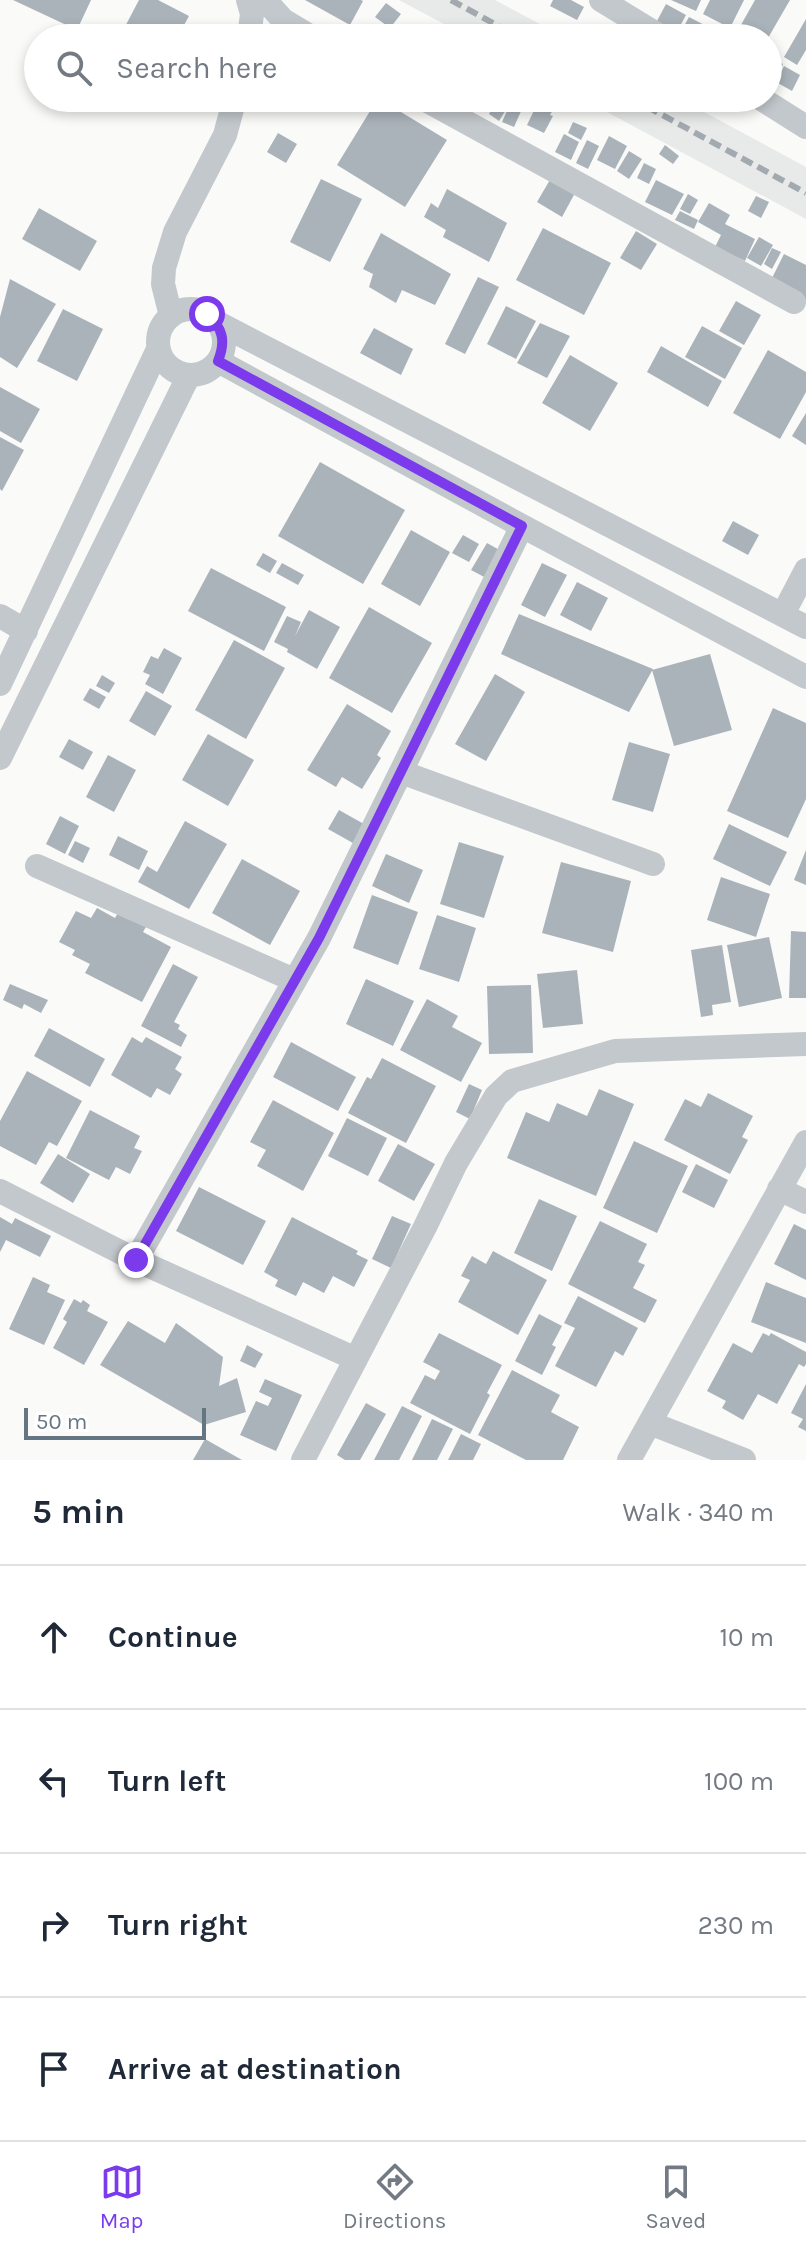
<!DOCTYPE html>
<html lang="en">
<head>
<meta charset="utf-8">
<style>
  body { margin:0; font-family:Karla,sans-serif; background:#f6f6f7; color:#1f2937 }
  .scale { position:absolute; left:24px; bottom:20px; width:182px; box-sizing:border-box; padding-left:8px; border:4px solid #657683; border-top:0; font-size:22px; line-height:28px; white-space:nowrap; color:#657683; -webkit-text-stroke:6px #fff; paint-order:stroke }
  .stop { position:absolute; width:24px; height:24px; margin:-18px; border:6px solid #7c3aed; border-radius:50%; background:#fff }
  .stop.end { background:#7c3aed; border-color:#fff; box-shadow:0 2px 8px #0008 }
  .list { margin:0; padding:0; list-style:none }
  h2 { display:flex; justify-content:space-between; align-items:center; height:104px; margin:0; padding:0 32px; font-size:34px }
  h2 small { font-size:26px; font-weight:400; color:#747a83 }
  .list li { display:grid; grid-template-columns:52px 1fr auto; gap:24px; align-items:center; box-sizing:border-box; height:144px; padding:0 32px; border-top:2px solid #e0e1e3 }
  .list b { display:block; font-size:30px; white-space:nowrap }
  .list em { font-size:26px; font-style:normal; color:#747a83 }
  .icon { flex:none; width:44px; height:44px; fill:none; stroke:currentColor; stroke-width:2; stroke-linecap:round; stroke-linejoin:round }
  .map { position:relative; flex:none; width:806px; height:1460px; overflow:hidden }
  .search { position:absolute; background:#fff; box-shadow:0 4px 12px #0003; left:24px; right:24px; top:24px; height:88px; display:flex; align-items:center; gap:20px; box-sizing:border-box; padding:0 28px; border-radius:44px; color:#747a83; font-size:30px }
  .sheet { height:680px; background:#fff }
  nav { display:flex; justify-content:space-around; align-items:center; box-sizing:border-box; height:112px; border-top:2px solid #e0e1e3; background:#fff; font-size:22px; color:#747a83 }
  nav a { display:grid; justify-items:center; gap:4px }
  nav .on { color:#7c3aed }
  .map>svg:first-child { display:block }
  .built { fill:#e8e9e9 }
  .building { fill:#aab3b9 }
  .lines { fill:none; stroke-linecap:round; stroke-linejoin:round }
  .minor { stroke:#c3c8cc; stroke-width:24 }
  .rail { stroke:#a2aab0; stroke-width:6; stroke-dasharray:12 6; stroke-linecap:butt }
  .route { stroke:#7c3aed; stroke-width:10 }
</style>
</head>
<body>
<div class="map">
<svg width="806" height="1460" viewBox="0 0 806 1460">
  <rect width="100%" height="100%" fill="#fafaf8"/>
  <path class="built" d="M399,0H495L566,38H470Z
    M581,98H678L806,167V219Z"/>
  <path class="building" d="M13,0H91L77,30Z
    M139,0H158L189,16L177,38H119Z
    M305,0H361L363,1L350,25Z
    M553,0H571L584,7L577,20L550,6Z
    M671,0H701L696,11Z
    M710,0H744L730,28L703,14Z
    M755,0H790L768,38H748L737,32Z
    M386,3L401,14L390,28L375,17Z
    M666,4L686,15L677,32L657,21Z
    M689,17L714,30L710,38H685L679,35Z
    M806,19V50L797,65L784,57Z
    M608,25L629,36L628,38L601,37Z
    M768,56L783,64L774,82L768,78Z
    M784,66L800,75L792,91L776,82Z
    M378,98L447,140L405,207L337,165Z
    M498,98L509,105L499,121L489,114Z
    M540,98H548L557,103L550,115L553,116L544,133L527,125Z
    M510,104L522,109L514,127L502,122Z
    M573,122L587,128L581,140L568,133Z
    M278,133L297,144L286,163L267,152Z
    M564,134L579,142L571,160L555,152Z
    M609,136L627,146L615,169L597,160Z
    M587,140L599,146L588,169L576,163Z
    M665,145L679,156L673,164L659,154Z
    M629,151L642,159L629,179L617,171Z
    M644,163L656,169L649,184L637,178Z
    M551,178L575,193L562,217L537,202Z
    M321,179L362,199L330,262L290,242Z
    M656,180L684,194L672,215L645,202Z
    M447,189L507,223L489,262L443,237L446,230L424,217L431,203L438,208Z
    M688,194L698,200L690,214L680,209Z
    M756,196L769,202L761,218L748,211Z
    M709,203L730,215L725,224L755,239L745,261L715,247L721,235L698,222Z
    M39,208L97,241L80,271L22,239Z
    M680,211L698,220L694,229L675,220Z
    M543,228L611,263L584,315L516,280Z
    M636,231L657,244L641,270L620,258Z
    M381,233L451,274L435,305L402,290L396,303L369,287L373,274L363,269Z
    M759,237L773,245L761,266L747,258Z
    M772,248L781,252L772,269L764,264Z
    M784,254L806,265V300L784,289L772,278Z
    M478,277L499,287L465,354L445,344Z
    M10,279L56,304L17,368L0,357V317Z
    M736,301L761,315L744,345L719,331Z
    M506,306L536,321L516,359L487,344Z
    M63,309L103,329L77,381L37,361Z
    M540,323L570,336L547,378L517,363Z
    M702,326L742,348L725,379L685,357Z
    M374,328L413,349L401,375L360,353Z
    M661,346L722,381L708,407L647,372Z
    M768,350L806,372V392L780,439L733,413Z
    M570,355L618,383L590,431L542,403Z
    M0,387L40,409L21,443L0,431Z
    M806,413V445L792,436Z
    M0,437L24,450L2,491L0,489Z
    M320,462L405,510L363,584L278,536Z
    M733,521L759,535L748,555L722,541Z
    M411,530L450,552L420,606L381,584Z
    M463,535L479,544L469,562L452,553Z
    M487,543L503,552L488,579L471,570Z
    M263,553L277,561L270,573L256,565Z
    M282,563L304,575L298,585L276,573Z
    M542,563L567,575L545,617L521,605Z
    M211,568L286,607L264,651L188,611Z
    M577,582L608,598L591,631L560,615Z
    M369,607L432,643L392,713L329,678Z
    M309,610L340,627L317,669L287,652L288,649L274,642L287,616L301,622L295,636Z
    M519,614L653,669L629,712L501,654Z
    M234,640L285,668L246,739L195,710Z
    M164,648L182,658L163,694L145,684L150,675L143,672L151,656L158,659Z
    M710,654L732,730L674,746L652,670Z
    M495,674L525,692L486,761L455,744Z
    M102,675L115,683L109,693L96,686Z
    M90,688L106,697L99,709L83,700Z
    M146,691L172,706L155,736L129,721Z
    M347,704L391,731L377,755L381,758L362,789L342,777L336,787L307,770Z
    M773,708L806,723V799L788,838L727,811Z
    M208,734L254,760L228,806L182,780Z
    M69,739L93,752L83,770L59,757Z
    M629,742L670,754L653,812L612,800Z
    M108,755L136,770L114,812L86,797Z
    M339,810L371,828L360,847L328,829Z
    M60,816L79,826L65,854L46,844Z
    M185,821L227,844L189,909L138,882L147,866L157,872Z
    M729,824L787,852L770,886L713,859Z
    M118,836L148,851L139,870L109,855Z
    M75,841L90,848L83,863L68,855Z
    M459,842L504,856L484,918L440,904Z
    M806,850V885L794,880Z
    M386,854L423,870L409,903L372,886Z
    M242,859L300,891L270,945L212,913Z
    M561,862L631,881L613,952L542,933Z
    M721,877L770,894L756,937L707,920Z
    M372,895L418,912L398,965L353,948Z
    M97,908L115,918L119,911L147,925L143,932L171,947L142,1002L85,973L90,964L72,955L75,950L59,942L76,911L91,918Z
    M437,915L476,928L459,982L419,969Z
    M791,931L806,932V998H789Z
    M769,937L782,998L739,1007L727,945Z
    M722,945L731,1002L712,1005L713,1015L701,1017L691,950Z
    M173,964L198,977L174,1022L180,1025L178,1029L187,1035L181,1047L141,1026Z
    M577,970L583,1024L543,1028L537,974Z
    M366,979L414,1001L393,1046L346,1024Z
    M10,984L48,1000L41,1013L24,1004L22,1009L3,1000Z
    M531,985L533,1053L489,1054L487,986Z
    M427,999L458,1016L452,1027L482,1043L461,1082L400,1050Z
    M49,1028L105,1059L90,1087L34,1056Z
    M132,1037L142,1043L146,1037L182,1057L175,1069L182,1074L170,1095L157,1088L151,1098L111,1075Z
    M291,1042L356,1077L338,1111L273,1077Z
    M382,1058L436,1086L406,1143L348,1113L367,1077L371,1079Z
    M27,1071L82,1101L57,1146L49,1142L36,1165L0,1146V1121Z
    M469,1084L482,1090L470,1119L456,1112Z
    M599,1089L634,1104L596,1196L507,1158L526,1112L549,1122L557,1103L587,1116Z
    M708,1093L753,1116L742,1137L748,1140L730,1174L664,1140L685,1099L701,1107Z
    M273,1100L334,1133L303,1191L257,1166L266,1150L250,1142Z
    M90,1110L140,1136L134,1148L142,1151L130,1174L116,1167L109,1180L66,1158Z
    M347,1118L387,1138L368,1176L328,1156Z
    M634,1141L688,1166L657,1233L603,1208Z
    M398,1144L435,1164L414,1201L378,1181Z
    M58,1154L90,1174L73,1203L40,1183Z
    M696,1164L728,1180L714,1208L682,1192Z
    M199,1187L266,1221L243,1265L176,1231Z
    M539,1199L577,1216L552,1271L514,1253Z
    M392,1216L411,1224L391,1268L372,1259Z
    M0,1217L12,1224L15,1218L51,1236L40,1257L6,1240L0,1252Z
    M292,1217L358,1251L356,1254L368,1260L354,1287L333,1276L324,1293L303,1282L296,1296L275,1286L278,1280L264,1272Z
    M600,1221L647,1244L638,1262L645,1265L633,1288L657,1300L645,1323L568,1284Z
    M794,1224L806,1230V1280L774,1264Z
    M493,1251L547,1280L518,1335L458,1302L470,1280L461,1276L472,1256L486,1264Z
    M33,1277L50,1285L47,1292L65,1300L44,1345L9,1329Z
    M766,1282L806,1298V1343L751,1322Z
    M578,1296L638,1328L623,1356L615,1351L596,1387L555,1366L575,1328L564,1323Z
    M74,1299L81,1303L83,1300L90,1305L87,1311L108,1322L84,1365L53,1348L67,1322L63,1319Z
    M539,1314L562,1326L552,1345L556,1347L542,1375L515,1361Z
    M128,1321L165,1343L176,1323L223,1357L219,1386L237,1378L246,1412L204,1425L100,1365Z
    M439,1333L502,1365L487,1393L490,1395L470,1434L410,1403L425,1375L435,1380L440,1371L423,1362Z
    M763,1333L769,1336L771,1333L806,1352V1364L804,1367L799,1364L777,1404L758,1394L743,1420L722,1408L726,1401L707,1391L733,1343L752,1353Z
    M247,1345L263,1354L255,1368L240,1361Z
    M512,1370L560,1395L551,1412L579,1427L563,1460H526L478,1435Z
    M265,1379L302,1395L276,1451L240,1435L256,1401L268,1406L272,1398L259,1392Z
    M806,1384V1431L798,1427L803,1419L791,1413Z
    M366,1403L386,1414L360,1460H345L337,1455Z
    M402,1406L422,1416L399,1460H374Z
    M432,1419L453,1429L437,1460H412Z
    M461,1434L481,1444L473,1460H448Z
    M205,1439L242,1460H193Z"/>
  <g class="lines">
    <path class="minor" d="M248,0L252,14L249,38
      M265,0L283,20L313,38
      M601,0L663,38
      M422,98L794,302
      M760,98L806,127
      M158 342a33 33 0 1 1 66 0a33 33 0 1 1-66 0Z
      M171,316L163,284L164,268L175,232L225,135L235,98
      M216,322L806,627
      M218,361L522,526L806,677
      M783,614L806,570
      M0,616L26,631
      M0,684L158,349
      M0,758L189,375
      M401,772L653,864
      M37,866L294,980
      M779,1189L806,1202
      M0,1191L136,1260L356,1359
      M136,1260L319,938L522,526
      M650,1423L744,1460
      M303,1460L425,1227L456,1163L496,1096L512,1081L615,1051L806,1044
      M629,1460L806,1142"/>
    <path class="rail" d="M451,0L520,38
      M631,98L806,193"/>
  </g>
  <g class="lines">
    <path class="route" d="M136,1260L319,938L522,526L218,361C226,341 223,328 207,314"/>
  </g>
</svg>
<div class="scale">50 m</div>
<div class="stop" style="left:207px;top:314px"></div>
<div class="stop end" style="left:136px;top:1260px"></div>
<div class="search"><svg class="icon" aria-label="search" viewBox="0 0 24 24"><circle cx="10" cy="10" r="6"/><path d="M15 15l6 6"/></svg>Search here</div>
</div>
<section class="sheet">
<h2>5 min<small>Walk · 340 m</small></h2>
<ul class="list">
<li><svg class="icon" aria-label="ahead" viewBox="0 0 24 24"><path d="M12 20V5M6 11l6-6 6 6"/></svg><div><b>Continue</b></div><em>10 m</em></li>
<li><svg class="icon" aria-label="left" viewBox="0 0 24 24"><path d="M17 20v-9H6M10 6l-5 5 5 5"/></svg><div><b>Turn left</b></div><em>100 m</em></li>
<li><svg class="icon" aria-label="right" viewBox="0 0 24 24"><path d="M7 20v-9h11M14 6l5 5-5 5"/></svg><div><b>Turn right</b></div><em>230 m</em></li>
<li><svg class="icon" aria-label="arrive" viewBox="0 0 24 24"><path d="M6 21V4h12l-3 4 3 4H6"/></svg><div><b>Arrive at destination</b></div></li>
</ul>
</section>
<nav>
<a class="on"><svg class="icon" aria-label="map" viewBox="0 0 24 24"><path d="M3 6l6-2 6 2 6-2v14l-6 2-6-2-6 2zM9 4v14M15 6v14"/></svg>Map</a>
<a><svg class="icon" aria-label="directions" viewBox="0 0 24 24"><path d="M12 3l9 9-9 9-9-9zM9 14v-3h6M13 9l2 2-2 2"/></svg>Directions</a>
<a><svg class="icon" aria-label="saved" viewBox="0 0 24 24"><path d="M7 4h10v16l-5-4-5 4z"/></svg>Saved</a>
</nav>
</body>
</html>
